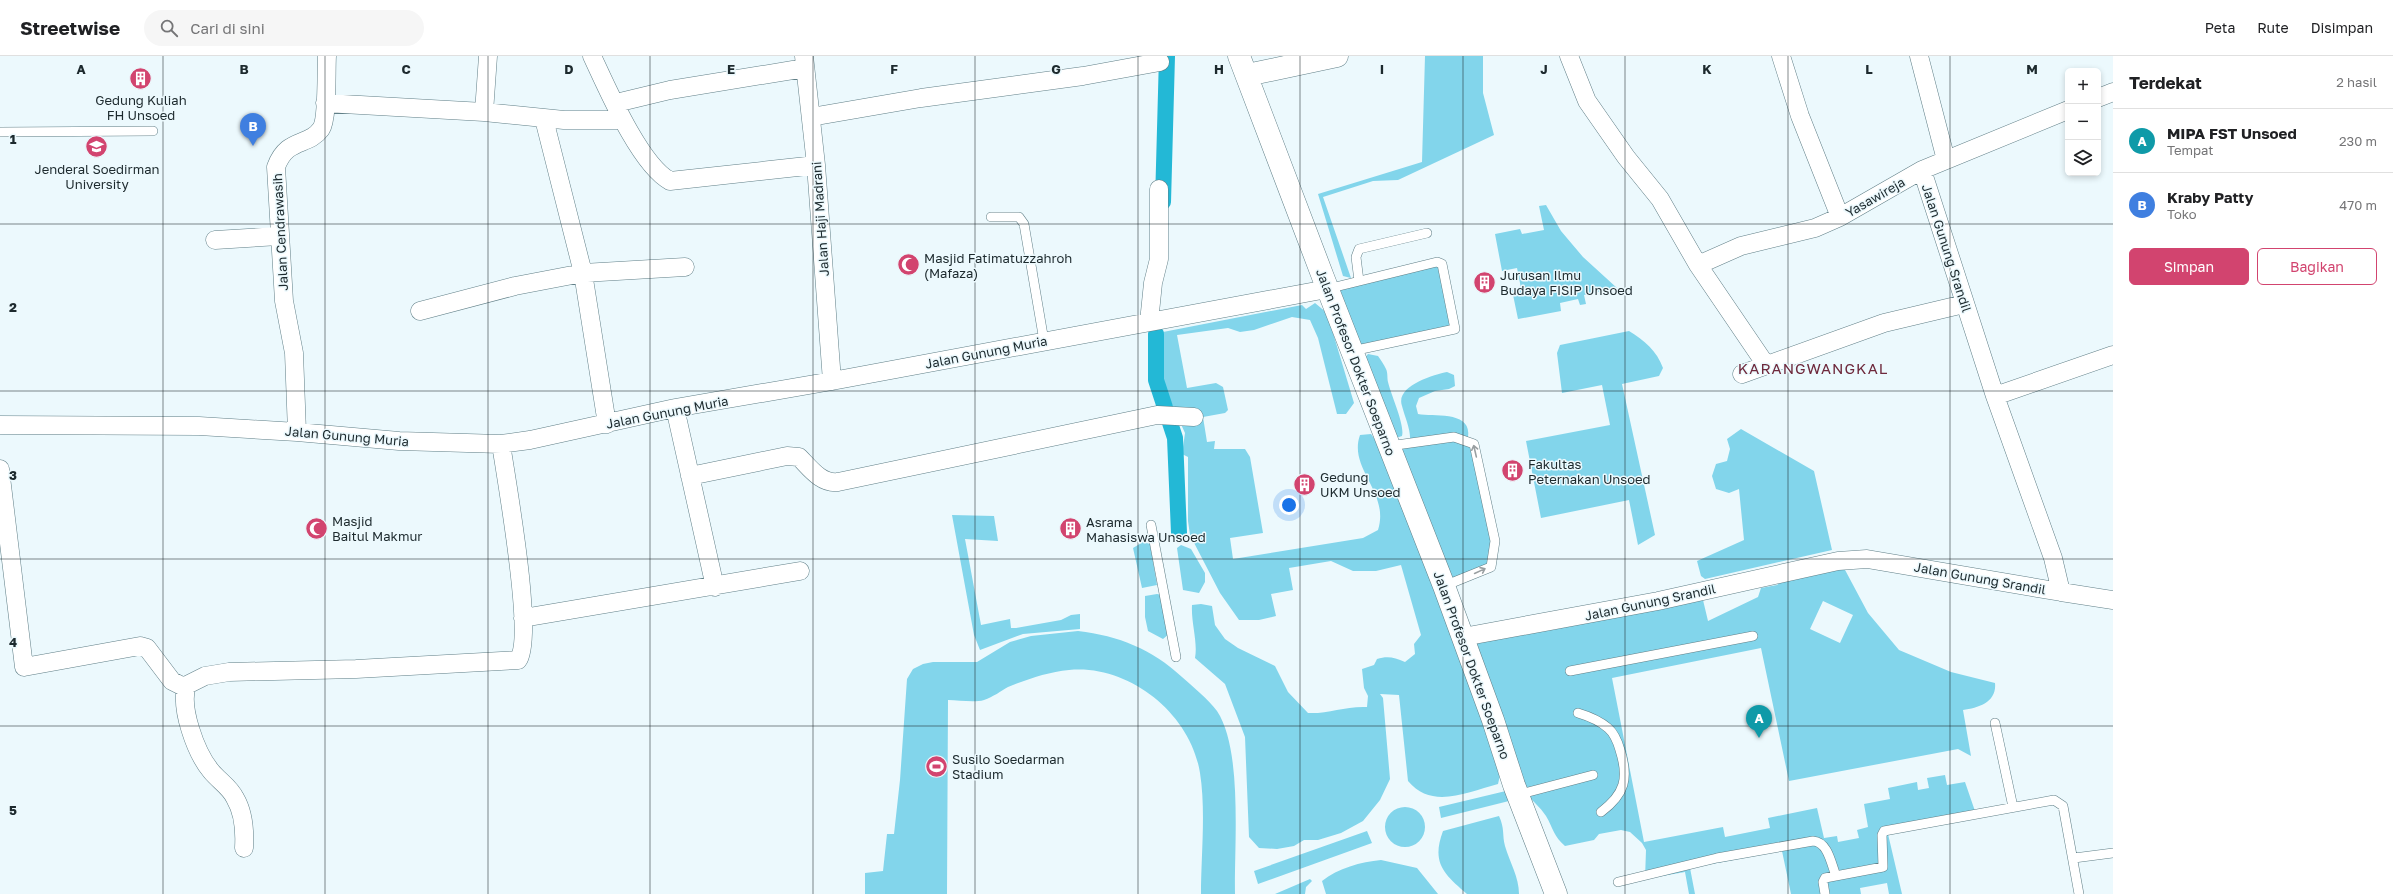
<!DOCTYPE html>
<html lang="id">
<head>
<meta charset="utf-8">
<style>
  body { margin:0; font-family:"Golos Text",sans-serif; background:#f6f6f6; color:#202124 }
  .controls { position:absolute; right:12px; top:12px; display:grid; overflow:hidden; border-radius:6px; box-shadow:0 2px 6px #0003 }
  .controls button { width:36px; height:36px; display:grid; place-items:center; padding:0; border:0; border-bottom:1px solid #e0e0e0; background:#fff; color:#202124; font:20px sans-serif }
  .you { position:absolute; left:1289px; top:449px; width:14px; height:14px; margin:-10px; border:3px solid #fff; border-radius:50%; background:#1a73e8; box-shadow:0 0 0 6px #1a73e833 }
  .badge { display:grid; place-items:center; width:26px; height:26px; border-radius:50%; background:#d2446f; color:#fff; font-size:13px; font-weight:700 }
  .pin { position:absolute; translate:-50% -33px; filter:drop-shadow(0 1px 2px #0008) }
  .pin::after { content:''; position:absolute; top:21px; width:14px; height:12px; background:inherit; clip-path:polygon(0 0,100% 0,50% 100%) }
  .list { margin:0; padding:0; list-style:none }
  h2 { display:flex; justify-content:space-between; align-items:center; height:52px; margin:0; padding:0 16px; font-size:17px }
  h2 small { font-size:13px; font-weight:400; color:#757577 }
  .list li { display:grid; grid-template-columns:26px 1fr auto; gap:12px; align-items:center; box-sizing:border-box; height:64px; padding:0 16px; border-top:1px solid #e0e0e0 }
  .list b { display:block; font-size:15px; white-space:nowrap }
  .list p { margin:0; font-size:13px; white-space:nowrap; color:#757577 }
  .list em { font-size:13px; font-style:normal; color:#757577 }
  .actions { display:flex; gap:8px; padding:12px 16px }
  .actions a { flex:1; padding:9px 0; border:1px solid #d2446f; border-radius:6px; text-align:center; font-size:14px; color:#d2446f }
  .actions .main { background:#d2446f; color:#fff }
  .icon { flex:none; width:22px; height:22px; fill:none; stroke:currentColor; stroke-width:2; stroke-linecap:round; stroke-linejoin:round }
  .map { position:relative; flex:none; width:2113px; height:838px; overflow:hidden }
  header { display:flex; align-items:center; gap:24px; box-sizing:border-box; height:56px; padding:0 20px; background:#fff; border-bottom:1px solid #e0e0e0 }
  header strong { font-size:19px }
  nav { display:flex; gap:22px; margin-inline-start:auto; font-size:14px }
  .search { width:280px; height:36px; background:#f6f6f6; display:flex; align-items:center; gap:10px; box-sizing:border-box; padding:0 14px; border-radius:22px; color:#757577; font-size:15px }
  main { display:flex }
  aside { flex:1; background:#fff }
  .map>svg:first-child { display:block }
  .green { fill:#82d5eb; fill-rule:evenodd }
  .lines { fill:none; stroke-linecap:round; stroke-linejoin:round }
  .canal { stroke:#23b8d6; stroke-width:16 }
  .service-casing { stroke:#607f87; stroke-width:10 }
  .minor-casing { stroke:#607f87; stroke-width:19 }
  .tertiary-casing { stroke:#607f87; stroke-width:23 }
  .service { stroke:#fff; stroke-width:9 }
  .minor { stroke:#fff; stroke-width:18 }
  .tertiary { stroke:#fff; stroke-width:22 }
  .oneway { stroke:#999fa1 }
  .grid { fill:none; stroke:#1d2a2e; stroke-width:1; stroke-opacity:0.55 }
  .labels { text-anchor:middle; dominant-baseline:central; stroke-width:3; stroke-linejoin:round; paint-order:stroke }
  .poi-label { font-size:13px; fill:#1d2a2e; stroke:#ecf9fd; text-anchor:start }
  .street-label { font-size:13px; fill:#1d2a2e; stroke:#ecf9fd }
  .quarter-label { font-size:15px; letter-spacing:1px; fill:#6e293c; stroke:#ecf9fd }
  .grid-label { font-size:13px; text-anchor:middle; font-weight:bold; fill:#1d2a2e; stroke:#ecf9fd; stroke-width:3; stroke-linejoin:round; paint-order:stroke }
</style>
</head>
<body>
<header>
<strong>Streetwise</strong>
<div class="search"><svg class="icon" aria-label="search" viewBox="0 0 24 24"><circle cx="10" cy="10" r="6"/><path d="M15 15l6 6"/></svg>Cari di sini</div>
<nav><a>Peta</a><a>Rute</a><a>Disimpan</a></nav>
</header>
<main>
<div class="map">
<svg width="2113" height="838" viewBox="0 0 2113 838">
  <rect width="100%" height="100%" fill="#ecf9fd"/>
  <path class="green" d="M1425,0H1483V37L1494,79L1398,124L1373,125L1323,141L1351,222L1343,220L1318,138L1422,106Z
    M1546,149L1561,175L1583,201L1617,232L1584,239L1586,248L1580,249L1578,243L1560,247L1561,255L1518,263L1512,234L1521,232L1517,212L1502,215L1495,178L1520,173L1522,178L1544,174L1539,150Z
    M1441,207L1454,272L1352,295L1327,233Z
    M1315,247L1327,257L1354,347L1346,358H1337L1318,282L1310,264L1292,261L1254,274L1240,276L1228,272L1177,279L1187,332L1216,327L1223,331L1228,354L1225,357L1203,361L1207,386L1215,385L1214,393H1245L1250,401L1263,477L1230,482L1233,503L1363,482L1378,474C1390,436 1348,413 1360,379L1371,378L1376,385L1418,483L1433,531L1501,715L1498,728C1467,736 1432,754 1408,725L1399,639L1380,638L1383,642L1390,723L1380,744L1363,765L1341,777L1318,784H1304L1294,790L1277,793L1259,792L1249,781L1245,681L1225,628L1195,602C1198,586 1191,567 1192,549L1201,548L1212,550L1215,569L1225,583L1238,592L1275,610L1288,636L1308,657C1328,658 1345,650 1367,651L1368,640L1364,632L1362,613L1374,609L1377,603C1387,600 1394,601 1405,606L1415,598L1414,588L1421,579L1401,509L1376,515H1353L1331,505L1289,512L1293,534L1271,538L1276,560L1259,564H1239L1220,537L1190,479L1188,465V401L1182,398L1185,377L1166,335L1162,314L1163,276L1302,249L1306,253Z
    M1629,275C1644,284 1657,295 1663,312L1659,320L1622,328L1655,479L1638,489L1629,444L1541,462L1526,385L1610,369L1602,329L1562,337L1557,297L1560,289Z
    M1368,298L1378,300C1381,304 1384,309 1386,313C1388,317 1387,322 1388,326C1391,339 1405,369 1402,380L1396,382L1362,305Z
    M1447,316L1454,319L1455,330L1449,333L1435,335L1419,342L1416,350L1418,358C1435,361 1476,354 1467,385L1474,388L1495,485L1491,511L1444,530L1389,390L1410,386C1411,373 1405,362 1402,350C1395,330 1433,319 1447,316Z
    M1741,373L1814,415L1832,494L1705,523L1701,520L1697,505L1744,484L1739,433L1729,437L1716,433L1712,420L1716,408L1727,405L1730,393L1727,383Z
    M952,459L994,460L998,485L965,483L981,569L1010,563L1011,572H1016L1061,564L1071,559L1080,558V573L1023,578L980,594L974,579Z
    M1143,486L1150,488L1157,529L1142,532L1133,492Z
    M1181,489L1191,493L1205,517V526L1199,537L1183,534L1177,492Z
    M1844,512L1868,557L1899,594L1951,616L1995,627C1997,646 1979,652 1963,654L1971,700L1958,693L1789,725L1761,592L1612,622L1644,786L1723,771L1725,781L1770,772L1768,762L1817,752L1824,782L1837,780L1838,786L1859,782L1857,774L1868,771L1864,748L1890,743L1888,732L1917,726L1918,734L1929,732L1927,722L1945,719L1947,729L1965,726L1977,761L1888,778L1902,838H1889L1887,827L1860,832L1861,838H1791L1782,795L1690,812L1695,838H1689L1685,816L1645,823L1646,794L1642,787L1630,776L1621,774L1599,778L1594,784L1565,790C1554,781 1553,772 1546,760C1540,751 1532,744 1524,736L1473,587L1551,574L1703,544L1708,565L1758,541L1761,532L1777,529L1785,522ZM1823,545L1853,559L1840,587L1810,573Z
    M1157,538L1163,539L1169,578L1163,583L1148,575L1145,561V540Z
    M1078,575C1119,580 1152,593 1182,621C1193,631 1208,643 1217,655C1243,694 1234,790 1235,838H1201C1201,800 1206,755 1200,717C1191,658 1129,608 1069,614C1048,616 1028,623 1008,631C1001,635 993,641 984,644C974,647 959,644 948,644L947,838H865V817L883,815L887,778H894L900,724L907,623L913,613L923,608L933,606H977L1010,586L1031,580Z
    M1510,734L1513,744L1441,762L1439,751Z
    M1385 771a20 20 0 1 1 40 0a20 20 0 1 1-40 0Z
    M1499,760C1505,773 1502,779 1505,790C1510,807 1519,821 1519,838H1467C1444,818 1431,807 1443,775Z
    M1367,775L1372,787L1258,828L1254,815Z
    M1381,804L1417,812L1438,838H1326L1322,825C1338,812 1361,806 1381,804Z
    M1310,823L1312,825L1306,831L1305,838H1275Z"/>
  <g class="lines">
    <path class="canal" d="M1163,146L1167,0
      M1156,278V324L1175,382L1179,477"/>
    <defs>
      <path id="service" d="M0,76L153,75
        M991,161H1019L1024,168L1044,285
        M1359,225L1356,201L1359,193L1427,177
        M1327,233L1437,206L1442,208L1455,273L1352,295
        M1389,390L1454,381L1474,388L1495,485L1491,511L1444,530
        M1151,469L1176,601
        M1570,615L1753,580
        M1578,657C1588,660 1600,665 1608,672C1614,677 1618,687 1620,694C1629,722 1625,738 1601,756
        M1995,667L2013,751
        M1517,739L1593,719
        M2074,802L2113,797
        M1618,826L1717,802L1813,785C1828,786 1831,807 1836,820
        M1825,838L1823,826L1825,822L1883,811L1882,779L1884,775L2054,744L2063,750L2079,838"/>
      <path id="minor" d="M592,0C607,32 640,109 670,125L816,109
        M804,0L816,109L832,325
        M1569,0L1587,45L1626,101L1660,143L1698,209L1741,190L1815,172L1840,161
        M1781,0L1800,60L1840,161L1922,114L2068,54
        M1919,0L1946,104
        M2098,42L2113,36
        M325,47L484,56L564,64H622
        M616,47L670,34L805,12
        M484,56L488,0
        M811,61L921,42L1083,20L1160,6
        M215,184L279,180
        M1698,209L1766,309
        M420,255L515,230L583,217L544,63
        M1149,266L1153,227L1159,203V133
        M1742,318L1884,267L1964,248
        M1995,340L2113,299
        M675,352L715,531
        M607,368L583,217L685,211
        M0,369L199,370L297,376L399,385L501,388L530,384L675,352L832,325L1327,233
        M297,376L294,297L284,245L276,111C287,81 308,91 321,73C328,63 326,14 327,0
        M0,413L24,611L140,590L147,592L172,625L186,632
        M690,420L787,400L799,401C810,412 821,428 838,426L1157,359L1194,361
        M2061,536L2113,544
        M523,562L800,515
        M1463,581L1658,545L1838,505L1867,503L2061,536L2053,502L1995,340L1922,114
        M244,792C245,775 244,757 235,742C230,731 218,724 211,715C196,697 179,651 187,629L205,620L229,616L356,613L518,604C535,582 506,422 501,388"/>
      <path id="tertiary" d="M1239,0L1323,221L1444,530L1493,664L1514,729L1556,838
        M1247,19L1337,0"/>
    </defs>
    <use href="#service" class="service-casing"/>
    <use href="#minor" class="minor-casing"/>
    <use href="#tertiary" class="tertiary-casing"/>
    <use href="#service" class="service"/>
    <use href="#minor" class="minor"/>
    <use href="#tertiary" class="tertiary"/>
  </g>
  <defs><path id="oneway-shaft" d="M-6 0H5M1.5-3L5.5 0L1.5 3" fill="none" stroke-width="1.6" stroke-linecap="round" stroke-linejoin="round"/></defs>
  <g class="oneway">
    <use href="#oneway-shaft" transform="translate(1475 395) rotate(-103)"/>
    <use href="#oneway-shaft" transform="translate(1480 515) rotate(-25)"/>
  </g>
  <path class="grid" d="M163,0V838M325,0V838M488,0V838M650,0V838M813,0V838M975,0V838M1138,0V838M1300,0V838M1463,0V838M1625,0V838M1788,0V838M1950,0V838M0,168H2113M0,335H2113M0,503H2113M0,670H2113"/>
  <defs>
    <symbol id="building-disc" viewBox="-11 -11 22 22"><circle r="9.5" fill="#d2446f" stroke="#ecf9fd"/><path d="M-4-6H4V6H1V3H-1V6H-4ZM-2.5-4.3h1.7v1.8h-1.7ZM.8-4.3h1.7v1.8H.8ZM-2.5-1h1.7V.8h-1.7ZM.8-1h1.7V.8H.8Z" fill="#fff"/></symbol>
    <symbol id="university-disc" viewBox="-11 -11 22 22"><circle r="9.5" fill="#d2446f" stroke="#ecf9fd"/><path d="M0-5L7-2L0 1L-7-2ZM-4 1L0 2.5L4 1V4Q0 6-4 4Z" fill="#fff"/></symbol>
    <symbol id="mosque-disc" viewBox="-11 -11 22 22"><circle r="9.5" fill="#d2446f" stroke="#ecf9fd"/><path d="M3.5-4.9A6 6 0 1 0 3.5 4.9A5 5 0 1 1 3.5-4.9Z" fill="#fff"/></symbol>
    <symbol id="stadium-disc" viewBox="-11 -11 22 22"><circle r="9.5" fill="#d2446f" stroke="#ecf9fd"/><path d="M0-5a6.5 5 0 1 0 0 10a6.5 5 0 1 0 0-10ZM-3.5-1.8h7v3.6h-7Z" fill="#fff"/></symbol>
  </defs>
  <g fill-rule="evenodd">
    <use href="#building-disc" x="128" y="10" width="25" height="25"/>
    <use href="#university-disc" x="84" y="78" width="25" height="25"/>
    <use href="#mosque-disc" x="896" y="196" width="25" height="25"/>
    <use href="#building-disc" x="1472" y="214" width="25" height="25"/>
    <use href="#building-disc" x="1500" y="402" width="25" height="25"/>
    <use href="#building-disc" x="1292" y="416" width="25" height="25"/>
    <use href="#mosque-disc" x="304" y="460" width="25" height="25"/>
    <use href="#building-disc" x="1058" y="460" width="25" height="25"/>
    <use href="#stadium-disc" x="924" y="698" width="25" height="25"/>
  </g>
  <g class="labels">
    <g class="poi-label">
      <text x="141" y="44" text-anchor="middle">Gedung Kuliah<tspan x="141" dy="15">FH Unsoed</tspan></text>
      <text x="97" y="113" text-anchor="middle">Jenderal Soedirman<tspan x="97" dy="15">University</tspan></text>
      <text x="924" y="202">Masjid Fatimatuzzahroh<tspan x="924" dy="15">(Mafaza)</tspan></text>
      <text x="1500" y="219">Jurusan Ilmu<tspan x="1500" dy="15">Budaya FISIP Unsoed</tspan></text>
      <text x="1528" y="408">Fakultas<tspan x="1528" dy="15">Peternakan Unsoed</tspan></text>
      <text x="1320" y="421">Gedung<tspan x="1320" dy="15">UKM Unsoed</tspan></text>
      <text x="332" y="465">Masjid<tspan x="332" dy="15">Baitul Makmur</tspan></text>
      <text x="1086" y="466">Asrama<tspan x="1086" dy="15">Mahasiswa Unsoed</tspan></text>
      <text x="952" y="703">Susilo Soedarman<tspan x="952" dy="15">Stadium</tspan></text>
    </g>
    <g class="street-label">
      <text transform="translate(1875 141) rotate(-30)">Yasawireja</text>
      <text transform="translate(820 163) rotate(-94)">Jalan Haji Madrani</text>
      <text transform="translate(280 176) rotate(-93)">Jalan Cendrawasih</text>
      <text transform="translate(1947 192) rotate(72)">Jalan Gunung Srandil</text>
      <text transform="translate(986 296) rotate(-11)">Jalan Gunung Muria</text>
      <text transform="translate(1356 306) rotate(69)">Jalan Profesor Dokter Soeparno</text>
      <text transform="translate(667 356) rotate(-11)">Jalan Gunung Muria</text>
      <text transform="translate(347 380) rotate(5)">Jalan Gunung Muria</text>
      <text transform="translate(1980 522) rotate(10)">Jalan Gunung Srandil</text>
      <text transform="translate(1650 546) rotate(-12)">Jalan Gunung Srandil</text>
      <text transform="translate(1472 609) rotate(70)">Jalan Profesor Dokter Soeparno</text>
    </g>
    <g class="quarter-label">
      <text x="1813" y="312">KARANGWANGKAL</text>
    </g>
  </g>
  <g class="grid-label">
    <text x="81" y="18">A</text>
    <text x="244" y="18">B</text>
    <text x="406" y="18">C</text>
    <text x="569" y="18">D</text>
    <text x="731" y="18">E</text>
    <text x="894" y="18">F</text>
    <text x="1056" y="18">G</text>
    <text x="1219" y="18">H</text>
    <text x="1382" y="18">I</text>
    <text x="1544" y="18">J</text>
    <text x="1707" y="18">K</text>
    <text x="1869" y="18">L</text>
    <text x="2032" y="18">M</text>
    <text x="13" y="88">1</text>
    <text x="13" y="256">2</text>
    <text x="13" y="424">3</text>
    <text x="13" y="591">4</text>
    <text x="13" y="759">5</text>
  </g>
</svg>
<div class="controls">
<button>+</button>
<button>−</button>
<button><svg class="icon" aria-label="layers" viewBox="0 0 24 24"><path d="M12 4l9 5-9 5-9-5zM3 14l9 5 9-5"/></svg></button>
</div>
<div class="you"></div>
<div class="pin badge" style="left:1759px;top:682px;background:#0f9aa8">A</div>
<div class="pin badge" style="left:253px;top:90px;background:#3f7fe0">B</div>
</div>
<aside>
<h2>Terdekat<small>2 hasil</small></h2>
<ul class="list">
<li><span class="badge" style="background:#0f9aa8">A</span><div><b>MIPA FST Unsoed</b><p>Tempat</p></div><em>230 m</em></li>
<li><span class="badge" style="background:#3f7fe0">B</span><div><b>Kraby Patty</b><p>Toko</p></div><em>470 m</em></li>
</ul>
<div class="actions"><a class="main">Simpan</a><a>Bagikan</a></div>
</aside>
</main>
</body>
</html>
